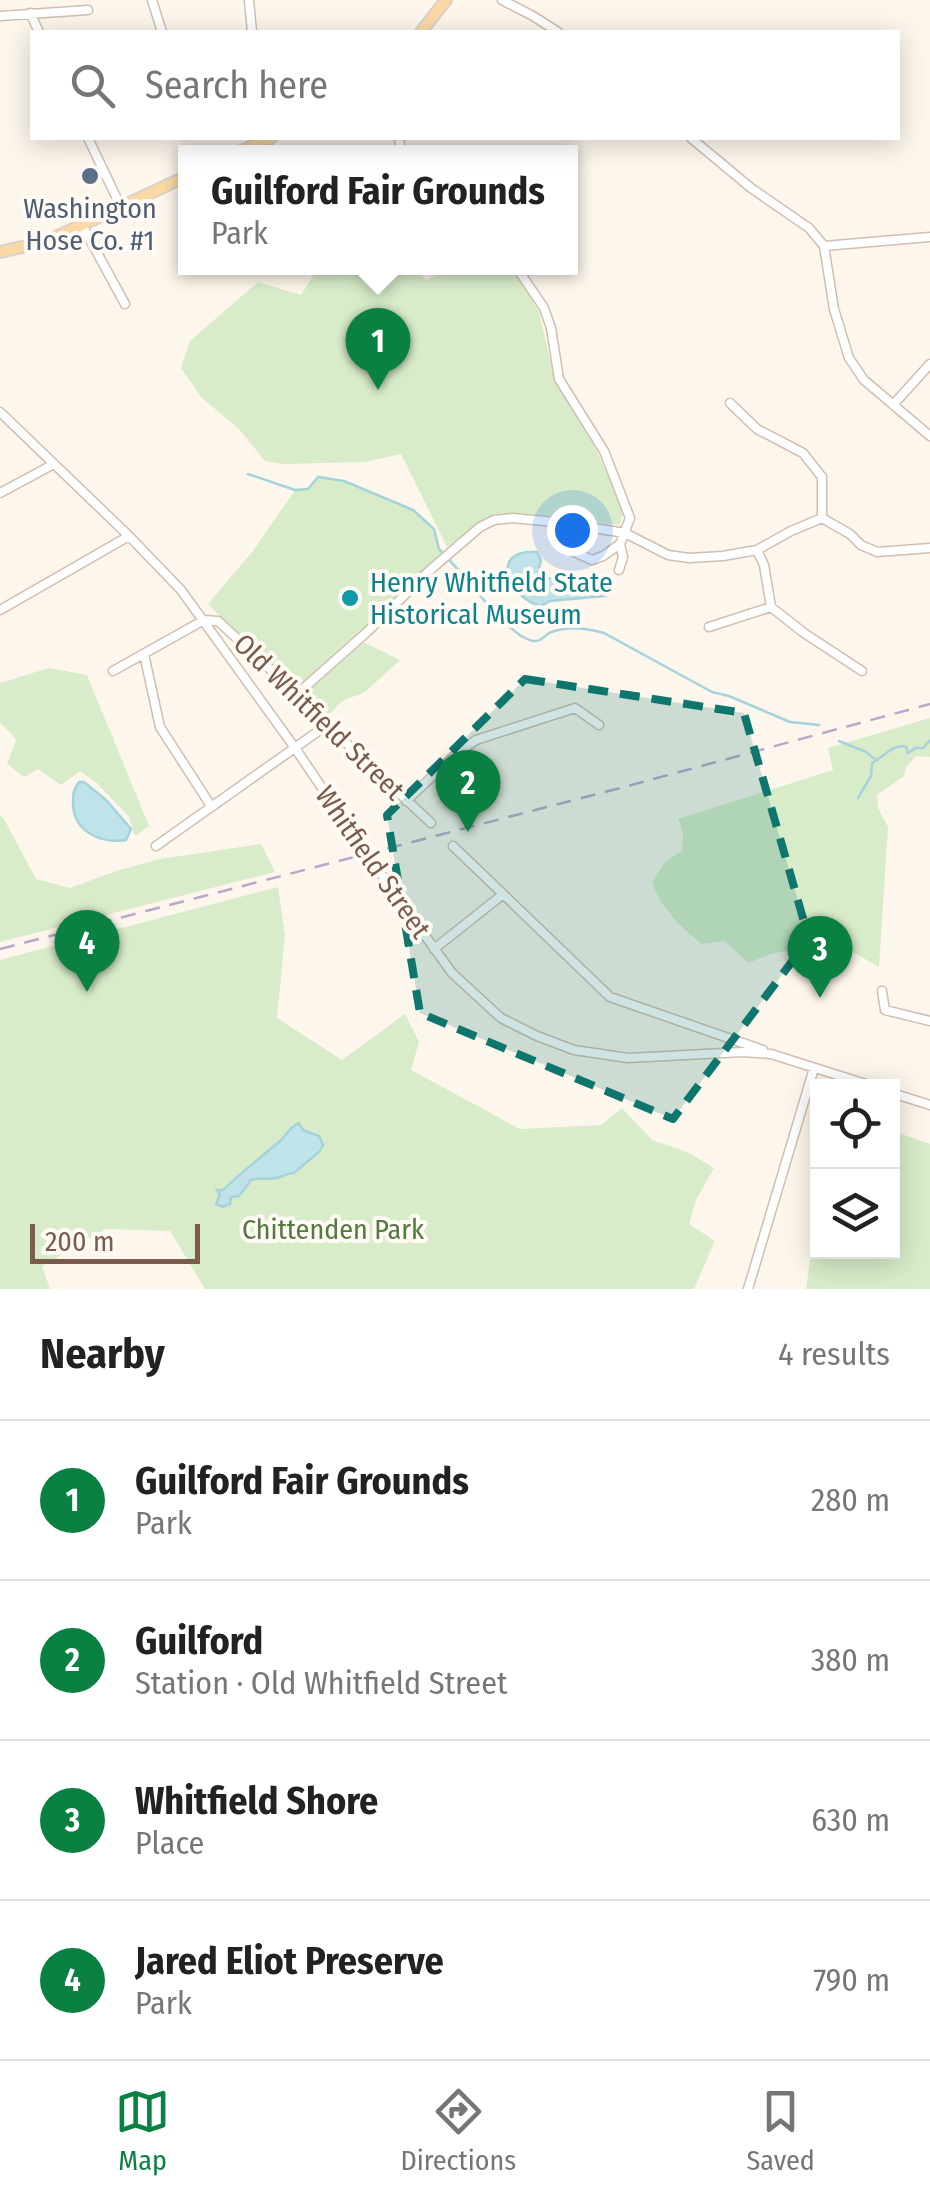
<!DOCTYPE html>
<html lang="en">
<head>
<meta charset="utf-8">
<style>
  body { margin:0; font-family:"Fira Sans Condensed",sans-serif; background:#f2f2f2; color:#222 }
  .controls { position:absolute; right:30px; bottom:30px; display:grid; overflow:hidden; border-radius:0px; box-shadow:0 5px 25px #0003 }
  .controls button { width:90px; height:90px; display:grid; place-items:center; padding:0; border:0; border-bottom:2px solid #e0e0e0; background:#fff; color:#222; font:50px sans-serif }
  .scale { position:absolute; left:30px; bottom:25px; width:170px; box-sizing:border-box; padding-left:10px; border:5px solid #7a5c4d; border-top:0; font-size:28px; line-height:35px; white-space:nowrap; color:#7a5c4d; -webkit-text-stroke:8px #fffaf3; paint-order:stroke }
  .you { position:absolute; left:572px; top:530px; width:35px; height:35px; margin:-25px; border:8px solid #fff; border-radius:50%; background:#1a73e8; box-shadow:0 0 0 15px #1a73e833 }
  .badge { display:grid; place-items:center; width:65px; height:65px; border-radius:50%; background:#0b8043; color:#fff; font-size:32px; font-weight:700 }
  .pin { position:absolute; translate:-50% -82px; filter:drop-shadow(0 2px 5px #0008) }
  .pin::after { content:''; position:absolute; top:52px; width:35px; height:30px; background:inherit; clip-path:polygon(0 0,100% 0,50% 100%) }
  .popup { position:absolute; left:178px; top:145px; width:400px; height:130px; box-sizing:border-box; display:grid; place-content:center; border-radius:0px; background:#fff; filter:drop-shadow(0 2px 8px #0005); font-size:32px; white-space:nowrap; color:#767676 }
  .popup b { font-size:38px; color:#222 }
  .popup::after { content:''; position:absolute; left:50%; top:100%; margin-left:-20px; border:20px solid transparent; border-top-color:#fff }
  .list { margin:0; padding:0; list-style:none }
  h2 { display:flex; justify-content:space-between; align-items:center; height:130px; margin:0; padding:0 40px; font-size:42px }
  h2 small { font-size:32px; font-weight:400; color:#767676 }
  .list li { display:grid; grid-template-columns:65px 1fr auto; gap:30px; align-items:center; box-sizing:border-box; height:160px; padding:0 40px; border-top:2px solid #e0e0e0 }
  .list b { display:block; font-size:38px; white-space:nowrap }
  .list p { margin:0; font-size:32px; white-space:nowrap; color:#767676 }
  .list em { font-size:32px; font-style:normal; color:#767676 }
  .icon { flex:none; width:55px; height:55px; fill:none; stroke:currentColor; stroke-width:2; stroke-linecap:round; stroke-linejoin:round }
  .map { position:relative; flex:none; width:930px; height:1289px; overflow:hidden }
  .search { position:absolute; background:#fff; box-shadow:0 5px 25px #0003; left:30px; right:30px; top:30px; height:110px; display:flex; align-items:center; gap:25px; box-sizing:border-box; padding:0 35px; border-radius:0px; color:#767676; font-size:38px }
  .sheet { height:770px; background:#fff }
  nav { display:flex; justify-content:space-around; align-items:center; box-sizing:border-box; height:140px; border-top:2px solid #e0e0e0; background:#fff; font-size:28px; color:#767676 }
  nav a { display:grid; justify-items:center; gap:5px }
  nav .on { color:#0b8043 }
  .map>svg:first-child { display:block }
  .green { fill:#d8ecc9; fill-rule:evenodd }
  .water { fill:#bfe3e8; stroke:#a5d3da; stroke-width:2.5 }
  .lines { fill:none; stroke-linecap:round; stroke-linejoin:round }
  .stream { stroke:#a5d3da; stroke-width:2.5 }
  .minor-casing { stroke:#d1beb0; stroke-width:11 }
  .major-casing { stroke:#dad1cd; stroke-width:14 }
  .minor { stroke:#fff; stroke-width:8 }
  .major { stroke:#fbd9a5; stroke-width:10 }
  .rail { stroke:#b9a8c9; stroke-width:2.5; stroke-dasharray:15 10; stroke-linecap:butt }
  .minor-bridge-casing { stroke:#d1beb0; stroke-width:11; stroke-linecap:butt }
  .minor-bridge { stroke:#fff; stroke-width:8 }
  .marked { fill:#0f766e; fill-opacity:0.2; stroke:#0f766e; stroke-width:8; stroke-dasharray:20 12; stroke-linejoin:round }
  .service-dot { fill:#5c6f8a; stroke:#fffaf3; stroke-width:4 }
  .culture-dot { fill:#0f9aa8; stroke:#fffaf3; stroke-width:4 }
  .labels { text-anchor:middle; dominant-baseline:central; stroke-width:8; stroke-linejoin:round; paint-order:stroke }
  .service-label { font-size:28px; fill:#4e5e75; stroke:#fffaf3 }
  .culture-label { font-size:28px; fill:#0d838f; stroke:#fffaf3; text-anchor:start }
  .street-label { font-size:28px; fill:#7a5c4d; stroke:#fffaf3 }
  .park-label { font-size:28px; fill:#537a41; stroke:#fffaf3 }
</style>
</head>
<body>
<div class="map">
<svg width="930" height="1289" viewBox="0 0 930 1289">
  <rect width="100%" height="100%" fill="#fdf6ec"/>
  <path class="green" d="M318,268H412L426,280L456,268H513L539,312L555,382L595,447L623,510L620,525L495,514L447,547L401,454L365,462L283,464L265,461L239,429L202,398L181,368L190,341L258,282L301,295Z
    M323,476L344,481L413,510L434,529L439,549L446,556L359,640L400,660L365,692L342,701L323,721L208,604L253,551L295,490L307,489L318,477Z
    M49,668L87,675L149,826L135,836L129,817L97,783L80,771L61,785L38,769L24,777L7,764L16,741L12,734L0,723V683Z
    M930,718V757L916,756L906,767L904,776L877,795L878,808L888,827L879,967L833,941L771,954L748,963L725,941L701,944C680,925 661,909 652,882L665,862L682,851L683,832L678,819L833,770L828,748Z
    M0,815L4,819L36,879L70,888L116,871L160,859L261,844L275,872L0,942Z
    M278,887L285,935L277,1018L342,1060L405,1014L419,1042L411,1070L520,1129L601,1125L622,1108L652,1140L687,1152L714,1168L696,1200L689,1224L715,1241L694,1289H205L170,1231L106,1229L42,1266L50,1289H0V960ZM289,1129L303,1130L318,1136C307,1150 294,1175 276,1178C267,1180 259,1178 250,1180L239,1196L231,1197L229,1204L223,1207L216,1203C229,1169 276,1155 289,1129Z
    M893,1131L930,1144V1289H806L817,1209L818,1252H892Z"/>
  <path class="water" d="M537,552L541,560L538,574L540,579L557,578L580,591L603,592L605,596L550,601L541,606C509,599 487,549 537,552Z
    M79,782H84L106,800L131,829L126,840C101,844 74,832 73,804C73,794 73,790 79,782Z
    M299,1123L303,1130L319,1136L323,1145L319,1152L294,1173C286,1173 283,1177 276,1178C267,1180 260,1177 251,1180L239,1196L231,1197L230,1204L223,1207L216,1204L220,1194L217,1190H223C241,1172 262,1157 281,1140C288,1133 290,1127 299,1123Z"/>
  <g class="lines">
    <path class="stream" d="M248,474L295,490L308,489L318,477L344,481L413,510L434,529L439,549L443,553
      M449,560C466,576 513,643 536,641C543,640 543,637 549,633C567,625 587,628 604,633L712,692L729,696L790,722L819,725
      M839,741L866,752L876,760
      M858,798L871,776L872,763C883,757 894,743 906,747L908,753L915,748H923L930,740"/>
    <defs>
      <path id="minor" d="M152,0L162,32
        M249,0L252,32
        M502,0L533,16L558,32
        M30,13L39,32
        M0,16L88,10
        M88,138L121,207
        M399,138L401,152
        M691,138L751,188L809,228L824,246L834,309L849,358L864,380L930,436
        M82,225L125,304
        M824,246L930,237
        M517,268L544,308L551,328L559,379L604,451L630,518L620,544L623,557L619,570
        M730,403L757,429L803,453L822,477V518
        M893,405L930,364
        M0,412L129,536L181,590L295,748L362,847
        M0,493L54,464
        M568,549L592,560L603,556L620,544
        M757,550L764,565L771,607L804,633L862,671
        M0,610L129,536
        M709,627L771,607
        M144,654L160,727L211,806
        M113,671L204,620L218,621L297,694L327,725L431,823
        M297,694L367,632L429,571L480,527L494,520L512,518L556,522L625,533L668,555L689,558L723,556L757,550L791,531L822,518L850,534L861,545L877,552L930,548
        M406,801L455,755L476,740L575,708L599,725
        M156,846L327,725
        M453,846L610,997L763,1050
        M373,863L452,973L501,1018L537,1036L574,1050L628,1058L743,1052L771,1054L872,1086
        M434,949L502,895
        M882,991L885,1010L930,1021
        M892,1093L930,1105
        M748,1289L814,1068"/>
      <path id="major" d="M421,32L446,0
        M239,152L271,138
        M0,252L45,242L185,177"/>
    </defs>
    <use href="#minor" class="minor-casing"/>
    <use href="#major" class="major-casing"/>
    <use href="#minor" class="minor"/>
    <use href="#major" class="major"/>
    <path class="rail" d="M0,949L624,787L930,704"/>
    <defs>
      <path id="minor-bridge" d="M362,847L373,863"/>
    </defs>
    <use href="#minor-bridge" class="minor-bridge-casing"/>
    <use href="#minor-bridge" class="minor-bridge"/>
  </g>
  <path class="marked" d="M525,679L744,713L809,939L673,1119L420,1013L387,815Z"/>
  <circle class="service-dot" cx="90" cy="176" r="10"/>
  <circle class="culture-dot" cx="350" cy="598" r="10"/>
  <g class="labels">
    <g class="service-label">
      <text x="90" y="208">Washington<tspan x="90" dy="32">Hose Co. #1</tspan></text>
    </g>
    <g class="culture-label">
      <text x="370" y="582">Henry Whitfield State<tspan x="370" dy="32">Historical Museum</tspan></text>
    </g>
    <g class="street-label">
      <text transform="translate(319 717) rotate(44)">Old Whitfield Street</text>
      <text transform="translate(373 862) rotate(55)">Whitfield Street</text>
    </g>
    <g class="park-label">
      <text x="333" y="1229">Chittenden Park</text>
    </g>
  </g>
</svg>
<div class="controls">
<button><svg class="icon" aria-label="locate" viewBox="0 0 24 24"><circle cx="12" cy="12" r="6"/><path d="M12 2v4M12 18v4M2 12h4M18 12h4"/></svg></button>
<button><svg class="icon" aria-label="layers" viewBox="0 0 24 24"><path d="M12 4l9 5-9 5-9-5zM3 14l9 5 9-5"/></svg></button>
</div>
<div class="scale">200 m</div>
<div class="you"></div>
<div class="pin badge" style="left:378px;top:390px">1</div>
<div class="popup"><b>Guilford Fair Grounds</b>Park</div>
<div class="pin badge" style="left:468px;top:832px">2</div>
<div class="pin badge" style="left:820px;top:998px">3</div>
<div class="pin badge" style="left:87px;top:992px">4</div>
<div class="search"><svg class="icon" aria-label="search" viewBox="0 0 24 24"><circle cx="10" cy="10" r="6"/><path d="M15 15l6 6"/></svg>Search here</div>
</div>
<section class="sheet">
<h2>Nearby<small>4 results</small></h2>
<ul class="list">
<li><span class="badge">1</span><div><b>Guilford Fair Grounds</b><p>Park</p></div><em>280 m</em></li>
<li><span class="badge">2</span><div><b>Guilford</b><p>Station · Old Whitfield Street</p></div><em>380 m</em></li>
<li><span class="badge">3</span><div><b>Whitfield Shore</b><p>Place</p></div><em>630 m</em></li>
<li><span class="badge">4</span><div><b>Jared Eliot Preserve</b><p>Park</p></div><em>790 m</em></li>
</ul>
</section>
<nav>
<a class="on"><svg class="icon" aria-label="map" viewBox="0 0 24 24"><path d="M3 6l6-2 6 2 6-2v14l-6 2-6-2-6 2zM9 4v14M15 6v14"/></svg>Map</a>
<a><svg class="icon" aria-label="directions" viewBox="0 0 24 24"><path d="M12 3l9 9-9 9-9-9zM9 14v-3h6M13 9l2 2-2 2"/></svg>Directions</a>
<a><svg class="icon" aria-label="saved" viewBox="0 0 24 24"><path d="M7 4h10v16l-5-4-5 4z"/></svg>Saved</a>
</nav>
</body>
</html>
